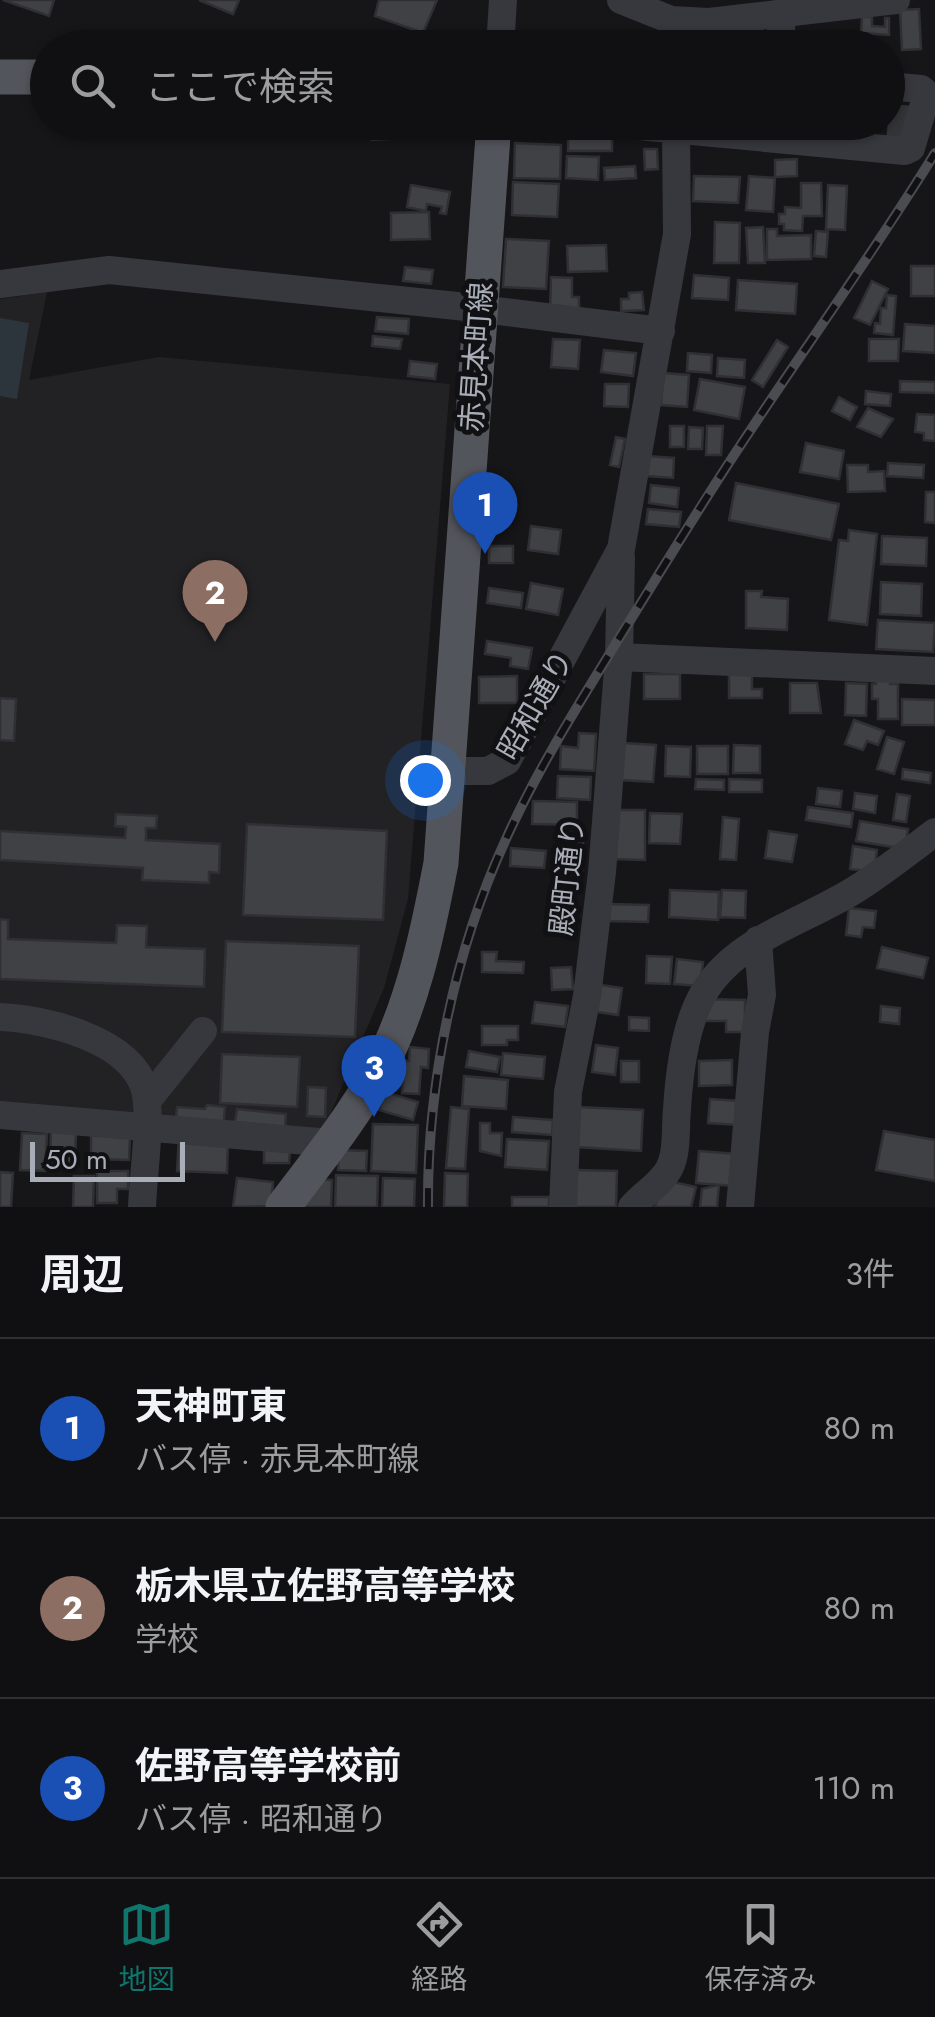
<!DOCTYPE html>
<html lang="ja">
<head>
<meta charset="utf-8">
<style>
  body { margin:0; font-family:Jost,"Noto Sans JP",sans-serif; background:#19191b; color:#f1f3f6 }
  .scale { position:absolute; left:30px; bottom:25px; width:155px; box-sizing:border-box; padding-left:10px; border:5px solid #a8adb8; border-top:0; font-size:28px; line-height:35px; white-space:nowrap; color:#a8adb8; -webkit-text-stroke:8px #111113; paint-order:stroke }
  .you { position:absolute; left:425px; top:780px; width:35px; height:35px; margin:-25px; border:8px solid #fff; border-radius:50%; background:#1a73e8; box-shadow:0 0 0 15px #1a73e833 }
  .badge { display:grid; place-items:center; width:65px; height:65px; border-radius:50%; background:#0f766e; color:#fff; font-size:32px; font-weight:700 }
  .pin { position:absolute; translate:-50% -82px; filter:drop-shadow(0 2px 5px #0008) }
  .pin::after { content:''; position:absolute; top:52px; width:35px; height:30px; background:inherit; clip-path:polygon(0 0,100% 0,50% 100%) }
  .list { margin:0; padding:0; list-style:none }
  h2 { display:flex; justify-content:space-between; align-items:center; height:130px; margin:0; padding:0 40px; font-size:42px }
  h2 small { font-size:32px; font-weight:400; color:#9c9d9f }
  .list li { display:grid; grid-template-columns:65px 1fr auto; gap:30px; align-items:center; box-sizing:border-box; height:180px; padding:0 40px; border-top:2px solid #303032 }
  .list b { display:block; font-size:38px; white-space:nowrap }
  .list p { margin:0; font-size:32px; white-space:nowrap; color:#9c9d9f }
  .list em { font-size:32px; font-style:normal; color:#9c9d9f }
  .icon { flex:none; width:55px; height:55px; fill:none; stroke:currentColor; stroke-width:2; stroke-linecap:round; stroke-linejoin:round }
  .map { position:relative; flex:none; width:935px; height:1207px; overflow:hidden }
  .search { position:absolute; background:#101012; box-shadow:0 2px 8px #0004; left:30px; right:30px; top:30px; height:110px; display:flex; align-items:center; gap:25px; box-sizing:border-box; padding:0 35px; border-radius:55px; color:#9c9d9f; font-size:38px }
  .sheet { height:670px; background:#101012 }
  nav { display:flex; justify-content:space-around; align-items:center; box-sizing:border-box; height:140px; border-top:2px solid #303032; background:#101012; font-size:28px; color:#9c9d9f }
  nav a { display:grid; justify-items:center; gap:5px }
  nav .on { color:#0f766e }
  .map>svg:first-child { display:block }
  .built { fill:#222225 }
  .water { fill:#2c353c }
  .building { fill:#404145; stroke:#303034; stroke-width:2.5 }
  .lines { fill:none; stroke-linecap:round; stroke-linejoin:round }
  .major-tunnel { stroke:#333438; stroke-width:35; stroke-dasharray:35 18; stroke-linecap:butt }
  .minor { stroke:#37383d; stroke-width:28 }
  .major { stroke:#53555c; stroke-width:35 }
  .rail-casing { stroke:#4a4c52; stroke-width:10 }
  .rail { stroke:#111113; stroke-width:6; stroke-dasharray:19; stroke-linecap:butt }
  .labels { text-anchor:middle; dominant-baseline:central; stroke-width:10; stroke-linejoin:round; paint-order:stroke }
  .street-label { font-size:30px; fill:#a8adb8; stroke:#111113 }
</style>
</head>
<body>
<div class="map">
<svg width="935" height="1207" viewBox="0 0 935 1207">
  <rect width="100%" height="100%" fill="#161618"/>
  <path class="built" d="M47,292L29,380L159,357L450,384L408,899L384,988L321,1136L0,1111V299Z"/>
  <path class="water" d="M0,318L29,323L17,399L0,396Z"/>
  <path class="building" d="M3,0H54L49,16Z
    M199,0H239L233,14Z
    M379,0H437L423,33L375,16Z
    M919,9L921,49L902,50L900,10Z
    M862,17H872V26L885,27V18H889V35L861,33Z
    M371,122H419V137L372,140Z
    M568,136H612V151H568Z
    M515,143L561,145L560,179L514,178Z
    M644,149H657L658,169L645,170Z
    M567,156L599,157L598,180L566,178Z
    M797,159V176L775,177V160Z
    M635,166L636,178L605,180L604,168Z
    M694,176L740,177L738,203L693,201Z
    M749,176L775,178L773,212L746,210Z
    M513,182L559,184L557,217L512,215Z
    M801,183H821L822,216H803L802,231L784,230V224H779V214H785V207L801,208Z
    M411,185L450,192L446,214L440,213L442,207L427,204L426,211L407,207Z
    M828,185L847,186L845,230L826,229Z
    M429,212L430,239L391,240V213Z
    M715,222L740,223L739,263H714Z
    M763,227L765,263H748L746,228Z
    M767,229H777V236L811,235V259L767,260Z
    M816,231L828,232L826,257L814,256Z
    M506,239L549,241L546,289L503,287Z
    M606,245L607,271L568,272L567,246Z
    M911,266H935V296H911Z
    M405,267L433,270L431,284L403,281Z
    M694,275L729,278L728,300L692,298Z
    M551,277L572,278V297H579V313L550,312Z
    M738,280L797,284L795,314L736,310Z
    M872,281L888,289L870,325L854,318Z
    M642,292L644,310L621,311V299H629V293Z
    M887,295L896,296L893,335L874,333L875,323L880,324L881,308H886Z
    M377,317L409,319L408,334L375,331Z
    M905,324L935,326V353L903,351Z
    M373,336L402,339L400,349L372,346Z
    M553,339L580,340L578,369L551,367Z
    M869,339H899L898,361H869Z
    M777,340L788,347L763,387L752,380Z
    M604,350L636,353L633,376L601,372Z
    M688,353L712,355L711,373L687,371Z
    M718,358L745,360L744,378L717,376Z
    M410,361L437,364L435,379L408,376Z
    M663,373L689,375L687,407L661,405Z
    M700,379L745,387L739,419L694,410Z
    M900,381L935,382V393L900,392Z
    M605,384H629L628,407L604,406Z
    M866,391L891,394L890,406L865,404Z
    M839,397L857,407L850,420L832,411Z
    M868,408L893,419L881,437L857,427Z
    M917,414L935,415V441L924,440V433L915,432Z
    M670,426H684V447H670Z
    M707,426H723L721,455H706Z
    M689,427L703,428L702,449H688Z
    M616,437L625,439L619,467L610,465Z
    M806,443L844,451L839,479L800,472Z
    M648,456L674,458L673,478L647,476Z
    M888,463L924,465L923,478L887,476Z
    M847,465H868V472L884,471L885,491L848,492Z
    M736,483L839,504L831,540L729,520Z
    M651,485L679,488L677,507L649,503Z
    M926,492H935V523L925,522Z
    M648,509L681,512L679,527L646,524Z
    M531,526L561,530L558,554L528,550Z
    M849,530L877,534L867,625L829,620L839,540L848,541Z
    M882,536L927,538L926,566L881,564Z
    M489,546H513V563H489Z
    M881,582L922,584L921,616L880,614Z
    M531,583L563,589L558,615L526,609Z
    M489,588L523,593L521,608L487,603Z
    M746,591H762L761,597L788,599L787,630L746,628Z
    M878,620L935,623L933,652L876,649Z
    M487,641L532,648L528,669L510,666L511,658L485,654Z
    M729,673H752V689H762V698H729Z
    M644,674H680V699H644Z
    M517,676V703H479V677Z
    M876,680H890V684H898V719H878V699H872V684H876Z
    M790,683H817L821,713H790Z
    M846,683L867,684L866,716L845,715Z
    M0,698L16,699L14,741L0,740Z
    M902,699L935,700V725H902Z
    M854,720L884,731L878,745L867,741L863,750L845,744Z
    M579,733L596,734L594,771L560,769L561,746L578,748Z
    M887,737L904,742L894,774L877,769Z
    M623,743L656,745L653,782L621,780Z
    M734,745L760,746V773H733Z
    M666,746L691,747L690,777L665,776Z
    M697,746H728V774H697Z
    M903,769L931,773L930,783L902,779Z
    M558,776L591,777L590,800L557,798Z
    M696,779L724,780V790L695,789Z
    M729,779L762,780V792H729Z
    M818,788L842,791L840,807L816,804Z
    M855,793L877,796L875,813L853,809Z
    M897,794L910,796L906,822L893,820Z
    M533,801L577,802V825L532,824Z
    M808,807L853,813L851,827L806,820Z
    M615,810H645V860L614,859Z
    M650,813L682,814L680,844L649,843Z
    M116,814L157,816L156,828H146V840L220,844L219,873L209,872V883L142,880L143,868L0,860V831L125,838L126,827L115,826Z
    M723,817L739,819L736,860L720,859Z
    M860,821L908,829L905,849L856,841Z
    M247,824L387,831L383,920L243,915Z
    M769,831L797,835L792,862L765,858Z
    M565,841H583L582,876L564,875Z
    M853,846L877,850L874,872L850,869Z
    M511,848L546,851L544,868L510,866Z
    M670,890L719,892L718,920L669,917Z
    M722,890L746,891L745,918L720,917Z
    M609,904L649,905L648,922L609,921Z
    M849,908L876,911L874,928L863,927L861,937L846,935Z
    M0,919L8,920V939L116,943L117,925L147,926L146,947L205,949L204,987L0,979Z
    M226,941L359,946L355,1037L222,1032Z
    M882,947L928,958L923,978L877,968Z
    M482,952H497L496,961L524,962L523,973L482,972Z
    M647,956L672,957L670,984L646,983Z
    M677,959L703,962L700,986L674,984Z
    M571,967L573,989L552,990L551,968Z
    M601,985L622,988L618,1015L597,1012Z
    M704,999L745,1000V1032H726V1021H704Z
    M535,1002L568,1006L565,1027L532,1023Z
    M881,1006L900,1008L899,1024L880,1022Z
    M629,1017L649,1018V1031L629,1030Z
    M482,1026H518V1040H507V1045H482Z
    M596,1045L618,1048L615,1075L592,1072Z
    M410,1047L429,1049L428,1068L421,1067L419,1094L402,1093L405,1061H409Z
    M469,1051L500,1057L497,1072L466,1067Z
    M503,1053L545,1057L543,1079L501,1075Z
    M222,1054L300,1057L297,1107L220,1103Z
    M732,1060V1085L699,1086V1061Z
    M621,1061H639V1082H621Z
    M464,1076L508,1080L506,1109L462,1106Z
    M308,1087L326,1088L325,1117L307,1116Z
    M385,1092L418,1102L413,1120L379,1110Z
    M710,1099L740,1101L738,1125L708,1123Z
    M207,1105L225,1107L223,1130L175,1126L177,1107L205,1109Z
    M451,1107L469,1109L465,1169L446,1168Z
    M578,1107L643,1110L641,1151L576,1147Z
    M237,1109L286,1114L285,1127L235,1122Z
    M513,1117L553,1120L552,1135L512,1132Z
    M480,1123H490V1133H502L501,1156L480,1151Z
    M373,1124L418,1125L416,1173L371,1171Z
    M51,1128L76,1129L75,1166L50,1165Z
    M884,1131L935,1140V1181L876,1170Z
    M22,1133L47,1134L45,1171L20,1170Z
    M91,1133L130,1134L129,1160L91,1159Z
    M179,1137L228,1139L227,1173L177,1171Z
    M507,1139L549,1141L547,1170L505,1167Z
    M264,1148L290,1149L289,1163H264Z
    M339,1150L367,1151L366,1171L338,1170Z
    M699,1151L737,1154L734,1186L696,1183Z
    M576,1170L617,1171L616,1207H574Z
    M97,1171H128V1189H117V1203H97Z
    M0,1172L13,1173L11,1207H0Z
    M445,1173L468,1174L467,1207H444Z
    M336,1175L378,1176L377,1207H335Z
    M74,1176H94L93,1207H73Z
    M237,1178L273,1182L271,1206L233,1207Z
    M383,1178L415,1179L414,1207H382Z
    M314,1179L332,1180L331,1207H302Z
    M668,1181L696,1187L691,1207H655L660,1188Z
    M719,1185L717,1207H700L702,1189Z
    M512,1197H549V1207H512Z"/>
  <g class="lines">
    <path class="major-tunnel" d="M888,121L935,126"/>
    <path class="minor" d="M621,0L671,20L709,22L896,0
      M500,48L503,0
      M780,48L782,12
      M595,122L905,151L911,148L927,94L921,89L888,86
      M0,284L109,270L457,306L661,331
      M619,657L935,671
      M448,771H488L507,761L621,549L677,234L676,132
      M0,1017C45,1019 131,1039 145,1090C152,1118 143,1176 142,1207
      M147,1101L203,1031
      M0,1115L331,1143
      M563,1207L568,1092L587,996L602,872L619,657L621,557
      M632,1207C643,1194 661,1184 669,1169C678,1152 675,1127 677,1109C679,1077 683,1041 695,1011C721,941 804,924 861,886C887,869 911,850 935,832
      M740,1207L755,1032L762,995L758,940"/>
    <path class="major" d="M0,77H48
      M283,1207C315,1164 350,1122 376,1075C412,1009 427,936 441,863L494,122"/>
    <defs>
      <path id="rail" d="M428,1207C427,1084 454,952 506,839C538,768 580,702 621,635C661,571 700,506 742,443C806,346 874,252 935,153"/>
    </defs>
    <use href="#rail" class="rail-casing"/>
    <use href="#rail" class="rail"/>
  </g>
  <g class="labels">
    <g class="street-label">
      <text transform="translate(476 357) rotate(-86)">赤見本町線</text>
      <text transform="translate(535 705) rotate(-60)">昭和通り</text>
      <text transform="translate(567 876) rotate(-84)">殿町通り</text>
    </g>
  </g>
</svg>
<div class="scale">50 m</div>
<div class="you"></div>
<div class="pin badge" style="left:485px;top:554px;background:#1a4fb4">1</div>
<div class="pin badge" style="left:215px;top:642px;background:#8d6e63">2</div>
<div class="pin badge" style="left:374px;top:1117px;background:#1a4fb4">3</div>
<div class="search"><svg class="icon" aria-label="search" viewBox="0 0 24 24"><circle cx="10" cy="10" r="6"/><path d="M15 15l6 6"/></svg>ここで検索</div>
</div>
<section class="sheet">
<h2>周辺<small>3件</small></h2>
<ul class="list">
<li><span class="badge" style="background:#1a4fb4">1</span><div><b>天神町東</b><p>バス停 · 赤見本町線</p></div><em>80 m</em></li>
<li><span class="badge" style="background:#8d6e63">2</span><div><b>栃木県立佐野高等学校</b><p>学校</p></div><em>80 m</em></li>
<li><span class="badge" style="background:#1a4fb4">3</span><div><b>佐野高等学校前</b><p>バス停 · 昭和通り</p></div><em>110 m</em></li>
</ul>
</section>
<nav>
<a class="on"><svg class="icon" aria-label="map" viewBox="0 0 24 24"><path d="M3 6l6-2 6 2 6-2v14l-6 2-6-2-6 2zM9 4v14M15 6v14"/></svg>地図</a>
<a><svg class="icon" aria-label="directions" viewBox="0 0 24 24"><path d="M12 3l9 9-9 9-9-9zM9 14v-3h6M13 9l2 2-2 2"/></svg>経路</a>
<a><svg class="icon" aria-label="saved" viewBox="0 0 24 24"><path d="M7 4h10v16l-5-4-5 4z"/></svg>保存済み</a>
</nav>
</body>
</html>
